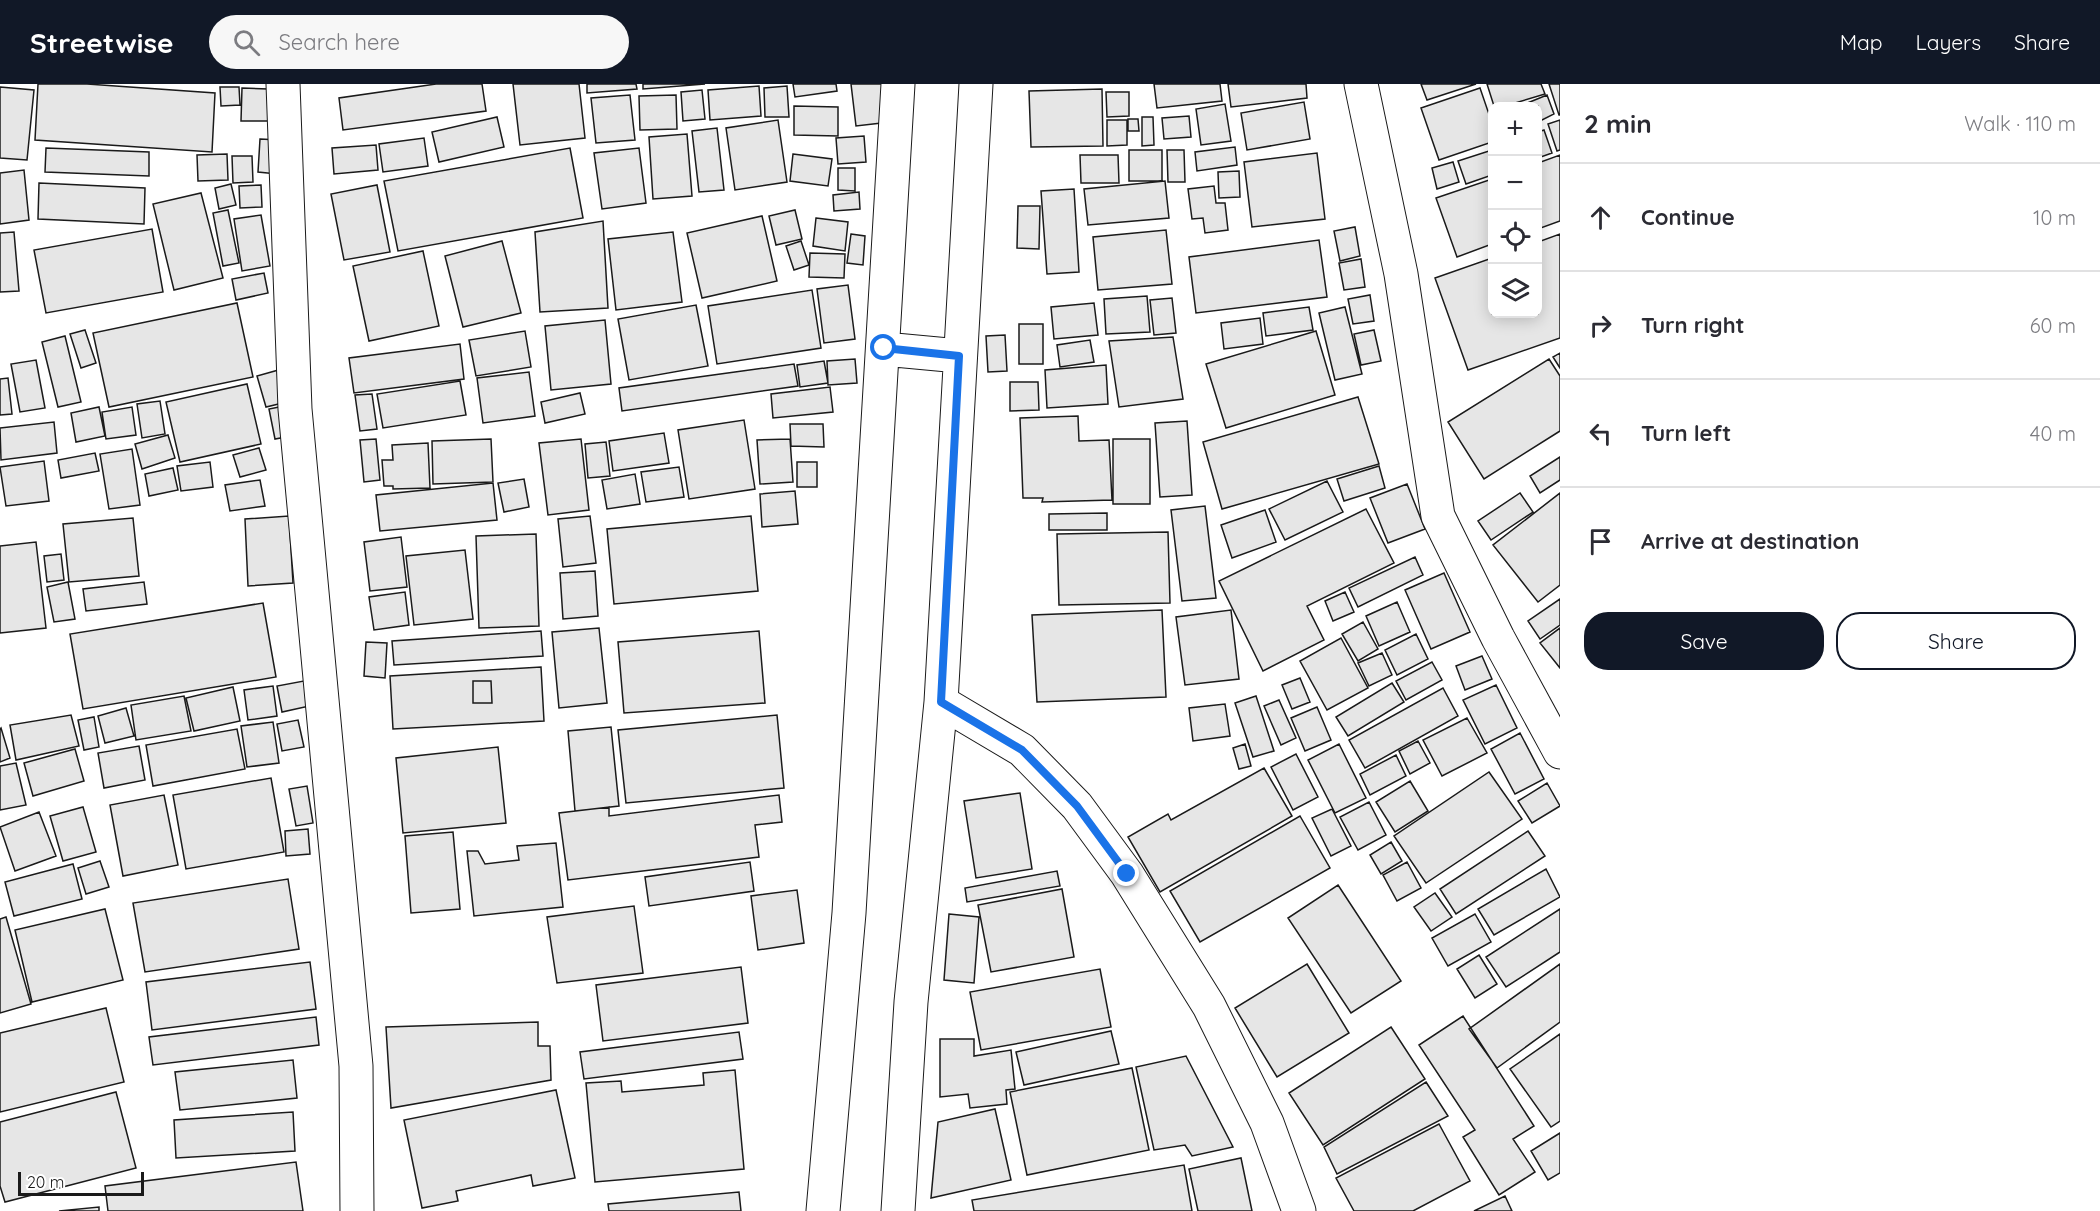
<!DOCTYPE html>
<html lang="en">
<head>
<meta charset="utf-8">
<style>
  body { margin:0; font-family:Quicksand,sans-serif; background:#f7f7f7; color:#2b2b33 }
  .controls { position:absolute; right:18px; top:18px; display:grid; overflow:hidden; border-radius:12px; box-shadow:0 3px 15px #0003 }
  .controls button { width:54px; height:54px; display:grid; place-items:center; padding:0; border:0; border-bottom:2px solid #e1e1e2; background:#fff; color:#2b2b33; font:30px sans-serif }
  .scale { position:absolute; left:18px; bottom:15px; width:126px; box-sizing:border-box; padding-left:6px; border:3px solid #1a1a1a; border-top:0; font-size:16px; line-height:21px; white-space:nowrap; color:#1a1a1a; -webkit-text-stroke:4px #fff; paint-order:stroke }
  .stop { position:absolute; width:18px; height:18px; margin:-14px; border:4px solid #1a73e8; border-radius:50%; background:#fff }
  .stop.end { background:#1a73e8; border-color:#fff; box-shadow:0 2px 6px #0008 }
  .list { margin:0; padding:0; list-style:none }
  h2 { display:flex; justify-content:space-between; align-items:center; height:78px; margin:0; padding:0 24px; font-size:26px }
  h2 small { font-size:20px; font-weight:400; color:#7c7c81 }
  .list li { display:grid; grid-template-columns:39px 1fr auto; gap:18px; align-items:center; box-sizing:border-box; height:108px; padding:0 24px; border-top:2px solid #e1e1e2 }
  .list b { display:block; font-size:22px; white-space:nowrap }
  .list em { font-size:20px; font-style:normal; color:#7c7c81 }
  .actions { display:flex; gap:12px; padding:18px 24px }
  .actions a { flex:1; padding:14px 0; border:2px solid #111827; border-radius:24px; text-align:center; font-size:21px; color:#111827 }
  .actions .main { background:#111827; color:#fff }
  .icon { flex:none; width:33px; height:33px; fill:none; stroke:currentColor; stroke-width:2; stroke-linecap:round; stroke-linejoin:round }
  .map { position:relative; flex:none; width:1560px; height:1127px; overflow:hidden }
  header { display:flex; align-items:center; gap:36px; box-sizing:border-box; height:84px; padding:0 30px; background:#111827; color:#fff }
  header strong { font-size:28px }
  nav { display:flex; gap:33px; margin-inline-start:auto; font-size:21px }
  .search { width:420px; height:54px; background:#f7f7f7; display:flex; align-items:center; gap:15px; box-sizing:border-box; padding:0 21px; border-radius:33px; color:#7c7c81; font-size:22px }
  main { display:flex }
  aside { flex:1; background:#fff }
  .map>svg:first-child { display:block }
  .building { fill:#e6e6e6; stroke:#1a1a1a; stroke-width:1.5; fill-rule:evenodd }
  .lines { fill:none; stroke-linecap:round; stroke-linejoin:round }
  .minor-casing { stroke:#1a1a1a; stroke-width:35 }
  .minor { stroke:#fff; stroke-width:33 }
  .route { stroke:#1a73e8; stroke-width:8 }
</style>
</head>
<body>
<header>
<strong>Streetwise</strong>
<div class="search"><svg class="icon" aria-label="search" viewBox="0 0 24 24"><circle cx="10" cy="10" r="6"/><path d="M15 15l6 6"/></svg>Search here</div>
<nav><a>Map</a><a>Layers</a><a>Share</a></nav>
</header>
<main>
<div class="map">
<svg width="1560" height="1127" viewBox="0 0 1560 1127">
  <rect width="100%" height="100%" fill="#fff"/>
  <path class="building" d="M38,0H87L215,9L212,68L35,56Z
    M436,0H482L486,27L343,46L339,14Z
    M513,0H579L585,54L520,61Z
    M587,0H636L637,5L587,9Z
    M643,0H705L643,5Z
    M793,0H836L837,7L795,13Z
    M851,0H885L890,38L856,42Z
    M1154,0H1220L1222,17L1157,24Z
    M1228,0H1306L1307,14L1231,23Z
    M1421,0H1476L1427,16Z
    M1487,0H1541L1545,10L1505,22H1494Z
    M1549,0H1560V31H1559Z
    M759,2L761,32L710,36L708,6Z
    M787,2L789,33H765L764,4Z
    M0,3L34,6L27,76L0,74Z
    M220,3H239L240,21L221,22Z
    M242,4L268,5V37H241Z
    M1480,4L1492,39V58L1439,76L1421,24Z
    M1102,5L1103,62L1031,63L1029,7Z
    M702,6L705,35L683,37L681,8Z
    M1106,8H1129V32L1107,33Z
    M630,11L635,56L596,59L591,14Z
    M676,11L677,45L640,46L639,12Z
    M1547,11L1554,30L1538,38V22H1520Z
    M1304,18L1310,55L1247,66L1241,29Z
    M1225,20L1231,57L1201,61L1196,25Z
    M794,22L838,23V52L794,51Z
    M1189,32L1191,53L1164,55L1162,34Z
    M497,33L504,63L439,78L432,48Z
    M1142,33H1153L1154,61L1142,62Z
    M1128,35H1138L1139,47H1128Z
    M778,36L787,98L735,106L726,44Z
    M1107,36H1127V61L1107,62Z
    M1560,36V66L1557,67L1548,40Z
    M717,44L724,106L699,108L692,47Z
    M1544,46L1552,69L1538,74V48Z
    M687,50L692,112L653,115L649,53Z
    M864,52L866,78L838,80L836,54Z
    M424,54L428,82L383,88L379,60Z
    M260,55L279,56L277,90L258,88Z
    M376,61L378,86L334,90L332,64Z
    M1235,63L1237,81L1197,87L1195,68Z
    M46,64L149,68V92L45,88Z
    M570,64L583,134L398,167L384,97Z
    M639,64L646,119L602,125L594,69Z
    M1129,66H1162V97H1129Z
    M1167,66H1184L1185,98H1168Z
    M1492,66V91L1466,100L1458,77Z
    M1317,69L1325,135L1252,143L1244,78Z
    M227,70L228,96L198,97L197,71Z
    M793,70L832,75L828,102L790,97Z
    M1080,71H1118L1119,99H1081Z
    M1560,71V137L1538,145V79Z
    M232,72H252L253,98L233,99Z
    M1453,78L1459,98L1437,105L1432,84Z
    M838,84H855V107L838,106Z
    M24,86L29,136L0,140V89Z
    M1239,87L1240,113L1219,114L1218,88Z
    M1492,95V160L1457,173L1436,114Z
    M1165,97L1169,134L1088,141L1084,105Z
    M39,99L145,104L144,140L38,135Z
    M231,100L236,121L219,125L215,104Z
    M261,101L262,123L240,124L239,102Z
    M377,101L390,168L344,176L331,110Z
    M1214,102L1216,119H1225L1228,146L1205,149L1203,134L1192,135L1188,105Z
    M1074,105L1079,188L1047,190L1041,107Z
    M859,108L860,125L834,127L833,111Z
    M201,109L223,194L174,206L153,120Z
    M1018,122H1040L1039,165L1017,164Z
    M228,126L239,179L223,182L213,129Z
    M795,126L802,155L776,161L769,132Z
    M261,131L270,182L242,187L234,135Z
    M762,132L777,197L702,214L687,149Z
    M816,134L848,138L845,167L813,162Z
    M603,137L608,224L540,228L535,148Z
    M1355,143L1360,172L1340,177L1334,147Z
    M152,145L163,208L46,229L34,166Z
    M1166,146L1172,200L1098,206L1093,153Z
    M14,148L19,207L0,208V149Z
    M673,148L682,218L616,226L608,155Z
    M851,150L865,152L863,181L847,179Z
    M1560,150V254L1468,286L1435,194L1492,174V230H1538V158Z
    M1319,156L1327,213L1196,229L1189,173Z
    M502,157L521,229L463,243L445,172Z
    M801,157L809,181L794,186L786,162Z
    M423,167L439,242L369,257L353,182Z
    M810,169L845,170L844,194L809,193Z
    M1361,175L1365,203L1344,206L1339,179Z
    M264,189L268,209L236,216L232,195Z
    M848,201L855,255L824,259L817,205Z
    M812,206L821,264L717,280L708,222Z
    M1370,211L1374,237L1353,240L1348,215Z
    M1147,212L1150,248L1106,250L1104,215Z
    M1172,214L1176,249L1154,251L1150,216Z
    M237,219L253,293L109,323L93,249Z
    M1094,219L1098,251L1054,255L1051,223Z
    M696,221L708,282L629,296L618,235Z
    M1309,223L1313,246L1266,252L1263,229Z
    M1345,223L1362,290L1335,296L1319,229Z
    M1260,234L1263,260L1224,265L1221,239Z
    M605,236L611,300L551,306L545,242Z
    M1019,240H1043V280H1019Z
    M85,246L96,279L81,284L70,250Z
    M1374,246L1381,277L1361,281L1354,250Z
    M525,247L531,283L476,292L469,256Z
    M1316,247L1335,311L1226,344L1206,280Z
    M1005,251L1007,287L988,288L986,252Z
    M65,252L81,318L58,323L42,258Z
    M1173,253L1183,315L1119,323L1109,257Z
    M1090,256L1094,278L1060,283L1057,261Z
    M460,260L464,295L354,309L349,274Z
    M1560,269V284L1553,273Z
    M855,275L857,299L828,301L827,277Z
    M1549,275L1560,292V347L1484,395L1448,338Z
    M36,276L45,324L20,328L11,280Z
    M824,277L828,299L800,303L797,281Z
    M794,280L798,302L622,327L619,304Z
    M1106,281L1108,320L1047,324L1045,286Z
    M282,285L291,317L266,323L257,292Z
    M529,288L535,332L483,339L477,294Z
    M8,294L12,330L0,331V295Z
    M460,297L466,331L383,344L377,310Z
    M1010,298H1038L1039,326L1010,327Z
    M247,300L261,360L180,378L166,318Z
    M830,303L833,328L773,334L771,310Z
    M580,309L585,330L545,339L541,318Z
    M372,310L377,345L360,347L355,311Z
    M1358,313L1379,380L1222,425L1203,358Z
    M160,317L165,350L142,354L137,320Z
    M289,321L296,351L275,355L269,325Z
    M99,323L105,352L76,358L71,329Z
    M132,323L136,351L106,355L102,328Z
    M1078,332L1079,357L1109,356L1112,416L1042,418L1043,414H1023L1020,334Z
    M744,336L755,405L689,415L678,346Z
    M1187,337L1192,411L1160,413L1155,339Z
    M54,338L57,369L1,376L0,344Z
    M790,340H823L824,363L791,362Z
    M664,349L669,379L613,387L609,357Z
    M168,351L175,374L142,385L135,360Z
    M376,355L380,396L364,398L360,356Z
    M491,355L493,398L433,400L432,357Z
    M581,355L589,426L548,431L539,359Z
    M790,355L793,398L760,400L757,356Z
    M1113,355H1150V420H1113Z
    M606,358L610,392L588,394L585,360Z
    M428,359L430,404L393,405V402H384L382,376H393L392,361Z
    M259,364L266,386L240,393L233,371Z
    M132,365L140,421L109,425L100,370Z
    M95,369L99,387L61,394L58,376Z
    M1560,373V396L1540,409L1530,392Z
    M44,377L49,417L6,422L0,383Z
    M210,378L213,403L181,407L177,382Z
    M797,378H817V403H797Z
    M1379,382L1385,404L1344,417L1337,395Z
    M679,383L684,413L646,418L641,388Z
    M173,384L178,406L149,412L145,390Z
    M635,390L640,420L607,425L602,396Z
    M524,395L529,423L504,428L498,399Z
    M260,396L265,422L230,427L225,401Z
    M1327,397L1343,428L1285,456L1269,425Z
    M493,399L497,436L380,447L376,411Z
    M1407,400L1425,445L1388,459L1370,414Z
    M795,407L798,440L762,443L760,410Z
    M1520,409L1533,428L1491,456L1478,437Z
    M1560,409V501L1538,518L1493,461Z
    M1205,422L1216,514L1182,517L1171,426Z
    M1366,425L1394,479L1307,522L1324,556L1263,587L1219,497Z
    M1265,426L1276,458L1232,474L1221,441Z
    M1107,429V446H1049V430Z
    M289,432L293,499L248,502L245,435Z
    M590,432L596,479L563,483L558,435Z
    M751,432L758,507L614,520L607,445Z
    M133,434L139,492L69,498L63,440Z
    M1168,448L1170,519L1059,521L1057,450Z
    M536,450L539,542L479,544L476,452Z
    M401,453L407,503L370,507L364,458Z
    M36,458L46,544L0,549V462Z
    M465,466L473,535L414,541L406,472Z
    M61,470L64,496L47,498L44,472Z
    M1415,473L1423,491L1358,523L1349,504Z
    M595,487L598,532L563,535L560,489Z
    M1444,489L1470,548L1431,565L1405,506Z
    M68,498L75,535L54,538L47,503Z
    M144,498L147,520L86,527L83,505Z
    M405,508L409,541L374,546L369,513Z
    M1345,508L1354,528L1333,537L1325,517Z
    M1560,515V541L1540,555L1528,537Z
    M1397,518L1410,548L1379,562L1366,532Z
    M263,519L276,593L83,625L70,550Z
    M1162,526L1166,613L1037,618L1032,531Z
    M1231,526L1239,595L1185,601L1176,533Z
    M1363,538L1378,565L1358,577L1342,550Z
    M599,544L607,619L559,624L552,548Z
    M1560,544V584L1540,559Z
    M541,547L543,572L394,581L392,557Z
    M759,547L765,619L624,629L618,558Z
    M1416,550L1428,575L1397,591L1385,566Z
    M1341,554L1368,604L1327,626L1300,577Z
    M366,558L387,559L385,594L364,592Z
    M1382,569L1392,591L1369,602L1358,579Z
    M1482,572L1492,595L1465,606L1456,582Z
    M1432,578L1442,596L1406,616L1396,597Z
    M541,583L544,637L393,645L390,592ZM473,597H491L492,619H473Z
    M1300,594L1310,618L1292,625L1282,601Z
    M309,596L314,621L282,628L277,602Z
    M473,597H491L492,619H473Z
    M1392,599L1404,618L1348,652L1336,633Z
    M1496,601L1517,644L1485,660L1463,616Z
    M273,602L277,632L248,636L244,606Z
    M233,603L240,637L194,647L186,614Z
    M1443,604L1458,632L1365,684L1349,656Z
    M184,612L191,647L136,656L131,621Z
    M1256,612L1274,667L1253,673L1235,619Z
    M1279,616L1296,654L1281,661L1264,622Z
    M1225,620L1230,652L1193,657L1189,624Z
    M1317,623L1331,656L1305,667L1291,634Z
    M126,624L134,652L105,659L98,632Z
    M71,631L79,662L16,676L10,641Z
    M777,631L784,704L626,719L618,646Z
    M94,633L99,663L84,666L78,636Z
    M1467,634L1487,669L1442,692L1423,656Z
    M298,636L304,663L282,667L277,640Z
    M273,638L279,679L247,683L241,642Z
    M611,643L619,722L575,727L568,647Z
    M1,644L10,674L0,678V645Z
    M237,645L245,685L153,702L146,661Z
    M1520,649L1544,695L1515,710L1491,665Z
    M1418,657L1430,679L1410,690L1399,667Z
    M1245,660L1251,682L1239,685L1233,664Z
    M1339,660L1366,714L1335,729L1308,676Z
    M139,662L145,696L104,704L98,669Z
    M498,663L506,739L403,749L396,674Z
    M75,665L84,697L33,712L24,679Z
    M1296,670L1318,713L1293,726L1271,683Z
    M1396,671L1406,692L1370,711L1360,690Z
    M16,679L26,721L0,726V682Z
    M1264,684L1292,732L1160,808L1128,753L1168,730L1171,736Z
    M1489,688L1522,735L1426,799L1394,752Z
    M271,694L284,768L186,785L173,711Z
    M1410,697L1428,727L1395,748L1376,718Z
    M1547,699L1560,722L1532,739L1518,717Z
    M307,702L313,739L296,742L289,705Z
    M1020,709L1032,785L976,794L964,717Z
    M164,711L178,781L123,792L110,721Z
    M779,711L782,738L755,741L759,773L568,796L559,729L609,723V732Z
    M1369,718L1386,751L1358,766L1340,733Z
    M83,723L96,768L63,777L50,732Z
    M1332,725L1351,762L1331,772L1312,734Z
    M39,728L56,772L15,787L0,743Z
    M1300,732L1330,784L1200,858L1170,807Z
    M308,745L310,770L286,772L285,747Z
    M1528,747L1545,772L1456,830L1440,805Z
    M453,748L460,825L411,829L405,752Z
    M1391,758L1402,777L1381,790L1370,771Z
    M556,759L563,823L474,832L467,767H478L485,780L519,776L517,762Z
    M100,777L109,803L86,810L78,784Z
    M750,778L754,807L649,822L645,793Z
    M1407,778L1421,804L1397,817L1383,791Z
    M73,780L82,815L14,832L5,798Z
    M1546,785L1560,813L1494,851L1478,825Z
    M1057,787L1060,802L967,818L965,804Z
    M288,795L299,865L145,888L133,819Z
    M1338,801L1401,897L1351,929L1288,834Z
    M1062,805L1074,873L991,888L978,821Z
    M797,806L804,859L758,866L751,812Z
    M1435,809L1452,833L1431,847L1414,823Z
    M634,822L643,889L557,899L547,833Z
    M105,825L123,896L32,918L15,846Z
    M1560,825V868L1506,903L1486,873Z
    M949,830L979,833L974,899L944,896Z
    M1475,830L1491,858L1448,882L1432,854Z
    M6,833L31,920L0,929V835Z
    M1479,871L1497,900L1475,914L1457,885Z
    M310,878L316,925L152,946L146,898Z
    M1307,880L1349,949L1277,993L1235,924Z
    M1560,880V938L1497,984L1469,945Z
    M741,883L748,939L603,957L596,901Z
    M1100,885L1111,943L981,966L970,908Z
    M106,924L124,998L0,1028V949Z
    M1463,932L1534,1042L1513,1055L1535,1088L1499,1111L1463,1053L1475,1046L1419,961Z
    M316,933L319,961L153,981L149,953Z
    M538,938V962H550L551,996L391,1024L386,943Z
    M1391,943L1425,995L1323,1061L1289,1009Z
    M1111,947L1119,980L1024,1001L1016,968Z
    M739,948L743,975L584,995L580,968Z
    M1560,950V1037L1551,1043L1510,985Z
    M940,955H974V972L1011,966L1015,1005L1006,1006L1007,1020L970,1024L968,1010L940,1013Z
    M1186,972L1233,1063L1192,1072L1185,1061L1154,1066L1136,983Z
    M293,976L297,1014L180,1026L175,988Z
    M1132,984L1149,1066L1027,1091L1010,1008Z
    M735,986L744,1085L595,1098L586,999L621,997L622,1008L704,1001L703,989Z
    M1426,998L1448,1032L1337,1090L1324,1063Z
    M556,1006L575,1094L533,1102L531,1091L456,1107L458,1117L422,1124L404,1036Z
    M116,1008L136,1084L5,1118L0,1102V1038Z
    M995,1025L1011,1096L931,1114L938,1038Z
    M293,1028L295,1067L176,1074L174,1036Z
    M1439,1040L1470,1097L1413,1127H1354L1336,1094Z
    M1560,1049V1089L1548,1096L1531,1067Z
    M1241,1074L1252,1127H1198L1189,1085Z
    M296,1078L303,1127H108L105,1102Z
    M1184,1081L1192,1127H974L972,1116Z
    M739,1108L741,1127H609L608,1120Z
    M1505,1112L1512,1127H1474Z
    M99,1123V1127H59Z"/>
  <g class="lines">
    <defs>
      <path id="minor" d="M283,0L295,325L356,982L357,1127
        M1361,0L1401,190L1438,432L1498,554L1560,668
        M884,265L959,272
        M941,618L1022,666L1077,722L1127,790L1209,922L1267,1039L1299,1127
        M823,1127L849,829L898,0
        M898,1127L911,918L941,618L976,0"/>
    </defs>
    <use href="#minor" class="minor-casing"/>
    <use href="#minor" class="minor"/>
  </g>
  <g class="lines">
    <path class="route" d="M884,264L959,272L941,618L1022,666L1077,722L1127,790"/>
  </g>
</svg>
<div class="controls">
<button>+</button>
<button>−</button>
<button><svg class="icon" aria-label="locate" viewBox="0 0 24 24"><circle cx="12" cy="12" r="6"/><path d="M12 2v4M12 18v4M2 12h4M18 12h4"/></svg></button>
<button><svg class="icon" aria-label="layers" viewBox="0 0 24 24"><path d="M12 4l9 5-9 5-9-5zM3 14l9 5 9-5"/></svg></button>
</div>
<div class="scale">20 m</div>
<div class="stop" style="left:884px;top:264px"></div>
<div class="stop end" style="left:1127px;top:790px"></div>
</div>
<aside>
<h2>2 min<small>Walk · 110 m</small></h2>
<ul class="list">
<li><svg class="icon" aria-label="ahead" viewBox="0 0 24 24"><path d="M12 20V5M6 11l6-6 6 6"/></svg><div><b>Continue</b></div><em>10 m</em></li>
<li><svg class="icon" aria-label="right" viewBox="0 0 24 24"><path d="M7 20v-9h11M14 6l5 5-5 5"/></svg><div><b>Turn right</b></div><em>60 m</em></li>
<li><svg class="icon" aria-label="left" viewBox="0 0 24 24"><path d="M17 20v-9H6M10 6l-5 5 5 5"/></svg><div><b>Turn left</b></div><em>40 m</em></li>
<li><svg class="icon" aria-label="arrive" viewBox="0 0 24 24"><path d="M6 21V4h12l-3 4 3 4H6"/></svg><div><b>Arrive at destination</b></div></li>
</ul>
<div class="actions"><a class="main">Save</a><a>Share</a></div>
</aside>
</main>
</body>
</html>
